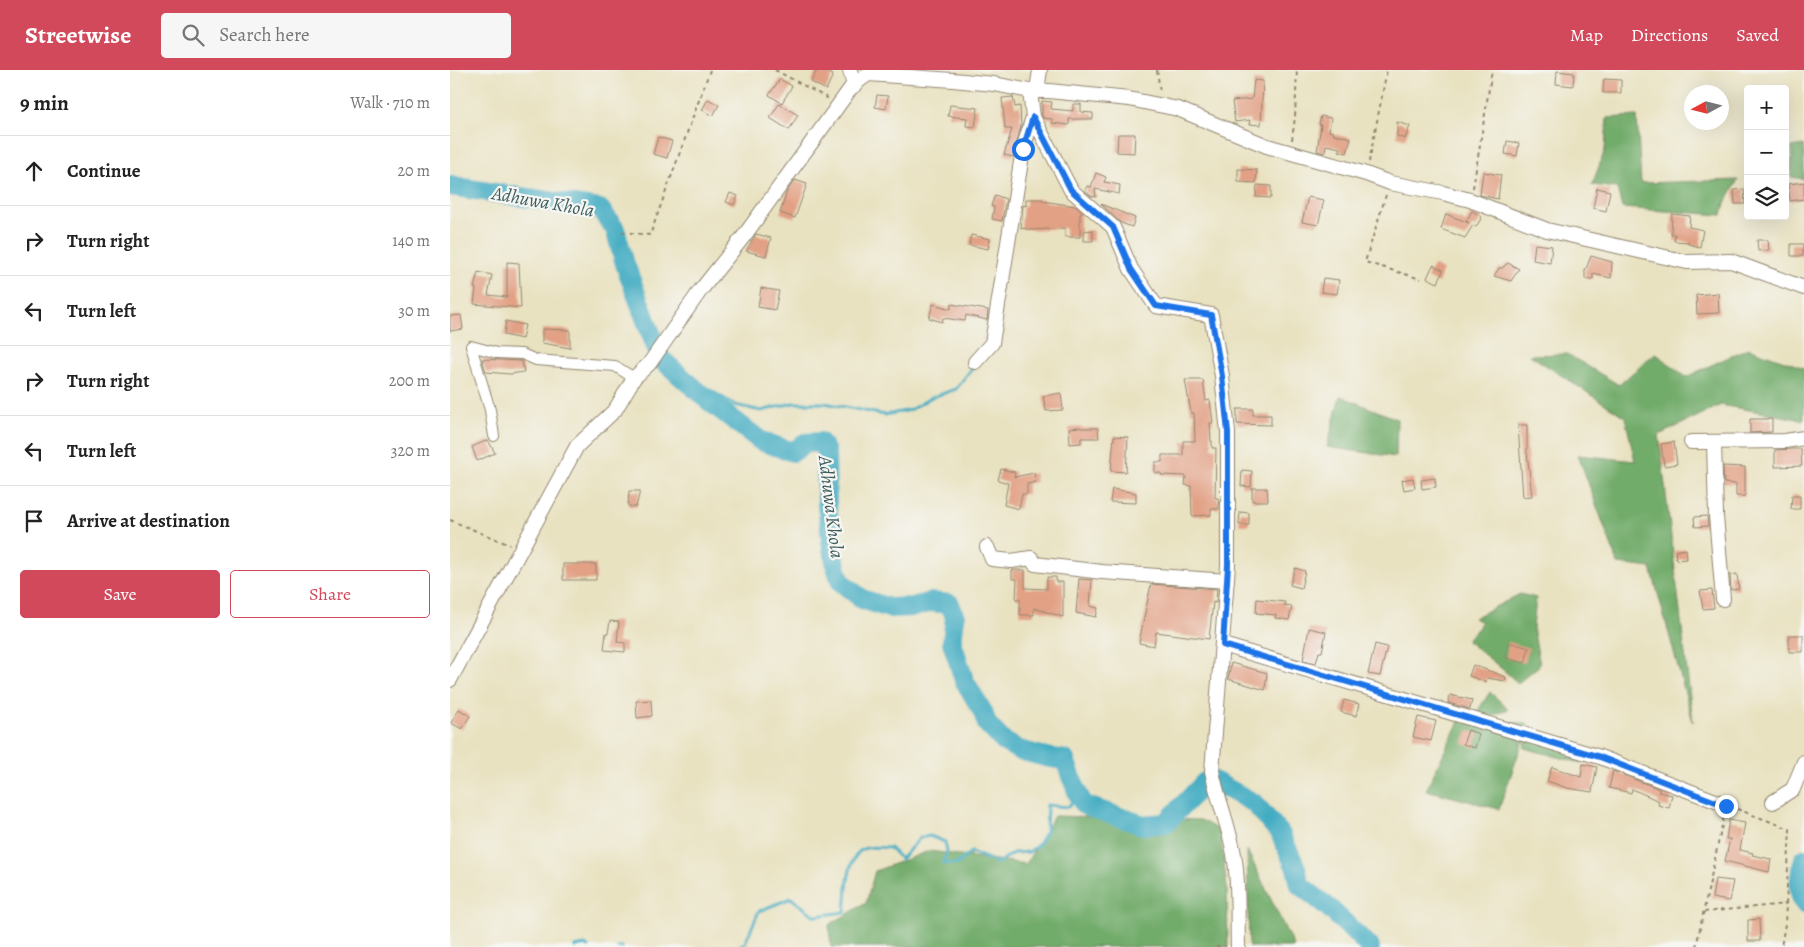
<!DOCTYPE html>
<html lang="en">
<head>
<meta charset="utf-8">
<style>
  body { margin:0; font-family:Alegreya,serif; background:#f6f6f6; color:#222 }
  .controls { position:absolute; right:15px; top:15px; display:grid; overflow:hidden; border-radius:5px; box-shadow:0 5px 20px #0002 }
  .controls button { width:45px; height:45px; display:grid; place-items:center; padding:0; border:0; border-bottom:1px solid #e0e0e0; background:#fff; color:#222; font:25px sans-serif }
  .compass { position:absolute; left:1234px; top:15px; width:45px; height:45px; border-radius:50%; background:#fff; box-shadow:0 5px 20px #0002; rotate:263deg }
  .stop { position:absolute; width:15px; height:15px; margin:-11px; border:4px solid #1a73e8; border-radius:50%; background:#fff }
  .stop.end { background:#1a73e8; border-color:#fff; box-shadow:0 1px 5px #0008 }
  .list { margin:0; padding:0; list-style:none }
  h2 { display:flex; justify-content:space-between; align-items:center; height:65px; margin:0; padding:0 20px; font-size:21px }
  h2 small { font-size:16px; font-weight:400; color:#767676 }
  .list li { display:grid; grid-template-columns:32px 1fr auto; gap:15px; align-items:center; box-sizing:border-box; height:70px; padding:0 20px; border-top:1px solid #e0e0e0 }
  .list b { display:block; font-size:19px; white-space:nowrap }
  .list em { font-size:16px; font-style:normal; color:#767676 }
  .actions { display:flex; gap:10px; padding:15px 20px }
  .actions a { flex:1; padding:11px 0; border:1px solid #d1495b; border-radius:5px; text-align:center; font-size:18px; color:#d1495b }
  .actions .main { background:#d1495b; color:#fff }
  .icon { flex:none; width:28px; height:28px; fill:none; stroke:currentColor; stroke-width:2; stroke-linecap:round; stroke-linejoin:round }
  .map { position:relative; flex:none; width:1354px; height:877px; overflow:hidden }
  header { display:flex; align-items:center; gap:30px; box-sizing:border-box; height:70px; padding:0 25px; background:#d1495b; color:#fff }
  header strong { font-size:24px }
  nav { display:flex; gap:28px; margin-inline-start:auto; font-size:18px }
  .search { width:350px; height:45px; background:#f6f6f6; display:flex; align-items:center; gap:12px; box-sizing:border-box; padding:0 18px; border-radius:5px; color:#767676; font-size:19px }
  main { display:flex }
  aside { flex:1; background:#fff }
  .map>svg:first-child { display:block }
  .forest { fill:#72ac6b; stroke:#566b44 }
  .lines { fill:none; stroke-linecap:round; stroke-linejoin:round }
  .stream { stroke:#43acc2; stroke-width:3 }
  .river { stroke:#43acc2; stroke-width:20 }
  .building { fill:#e2a085 }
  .pedestrian-casing { stroke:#928670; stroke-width:12 }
  .minor-casing { stroke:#928670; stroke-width:16 }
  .path { stroke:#928670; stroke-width:2; stroke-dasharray:4 4; stroke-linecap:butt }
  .pedestrian { stroke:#fff; stroke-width:10 }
  .minor { stroke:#fff; stroke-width:14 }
  .route { stroke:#1a73e8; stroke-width:6 }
  .labels { text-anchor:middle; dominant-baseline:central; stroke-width:4.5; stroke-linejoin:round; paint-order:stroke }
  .water-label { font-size:19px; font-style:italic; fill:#3e5e60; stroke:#f6f6f2 }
</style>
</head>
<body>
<header>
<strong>Streetwise</strong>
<div class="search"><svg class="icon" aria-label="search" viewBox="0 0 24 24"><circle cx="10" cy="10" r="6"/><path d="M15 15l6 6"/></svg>Search here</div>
<nav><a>Map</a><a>Directions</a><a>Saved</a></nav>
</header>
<main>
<aside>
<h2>9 min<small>Walk · 710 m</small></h2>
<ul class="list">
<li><svg class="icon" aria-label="ahead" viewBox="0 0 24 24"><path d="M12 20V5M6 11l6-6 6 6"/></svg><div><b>Continue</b></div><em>20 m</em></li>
<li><svg class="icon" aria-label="right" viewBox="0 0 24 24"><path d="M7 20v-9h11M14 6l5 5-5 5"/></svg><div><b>Turn right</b></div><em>140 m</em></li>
<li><svg class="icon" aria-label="left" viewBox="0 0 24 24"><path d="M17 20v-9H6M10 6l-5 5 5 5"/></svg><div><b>Turn left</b></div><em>30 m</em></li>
<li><svg class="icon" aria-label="right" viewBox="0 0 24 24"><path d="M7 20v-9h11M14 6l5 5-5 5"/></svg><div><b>Turn right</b></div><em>200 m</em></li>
<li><svg class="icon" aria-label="left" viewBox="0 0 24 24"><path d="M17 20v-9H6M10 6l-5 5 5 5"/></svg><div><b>Turn left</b></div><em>320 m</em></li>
<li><svg class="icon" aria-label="arrive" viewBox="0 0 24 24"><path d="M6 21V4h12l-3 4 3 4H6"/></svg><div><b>Arrive at destination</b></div></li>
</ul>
<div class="actions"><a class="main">Save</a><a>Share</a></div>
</aside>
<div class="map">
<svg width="1354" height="877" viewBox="0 0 1354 877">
  <rect width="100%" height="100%" fill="#f6f6f2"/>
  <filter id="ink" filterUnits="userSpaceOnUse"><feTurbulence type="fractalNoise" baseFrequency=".02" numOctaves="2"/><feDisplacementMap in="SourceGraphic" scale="10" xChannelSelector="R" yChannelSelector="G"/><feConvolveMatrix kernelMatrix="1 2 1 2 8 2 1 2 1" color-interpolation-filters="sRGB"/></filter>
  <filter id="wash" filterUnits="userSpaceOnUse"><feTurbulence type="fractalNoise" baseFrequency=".0096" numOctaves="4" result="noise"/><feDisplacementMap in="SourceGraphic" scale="20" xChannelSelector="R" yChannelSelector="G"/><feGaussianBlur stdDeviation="1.12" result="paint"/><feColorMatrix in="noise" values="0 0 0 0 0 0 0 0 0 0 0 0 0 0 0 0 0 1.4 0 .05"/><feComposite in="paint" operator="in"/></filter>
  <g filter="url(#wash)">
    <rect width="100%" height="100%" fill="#e9e2c1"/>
    <path class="forest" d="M1187,46L1191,113L1288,110L1275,133L1272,145L1172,138L1167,118L1142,115L1155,80L1157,48Z
      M1354,75V109L1341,107L1342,77Z
      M1298,278L1354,298V350L1271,335L1209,365L1243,652L1201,498L1168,494L1128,385L1185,391L1175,347L1080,285L1117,284L1169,315L1205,283L1236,307Z
      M890,326L947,349L946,387L877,377Z
      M1070,524L1086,528L1083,558L1090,595L1068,613C1051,597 1033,584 1016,570L1029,557L1031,552L1024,548Z
      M1040,622L1058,639L1035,649L1078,654L1077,658L1138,680L1131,693L1074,678L1076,662L1049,739L976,720L1011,647L1033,648L1027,642Z
      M604,746L751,750L770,761L777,818L778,877H381L379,855L416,833L425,801L479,781L576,794Z
      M797,780L844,877H799Z"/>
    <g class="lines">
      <path class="stream" d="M239,313L257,318L285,335L311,341L343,333H375L435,345L460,340L480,328L506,319L524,296
        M125,877L135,875L138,877
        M168,877H172
        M287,877L295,873L309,841L341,828L365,846L395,842C397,825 396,783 416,778C423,776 433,778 440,778L451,789L470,768L480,766L495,772L497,781L493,793L507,794L521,782L548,793L563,783L579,782L588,775L596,761L597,735L618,737L628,724"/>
      <path class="river" d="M0,116L150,139L165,159L175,194L210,288L259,331L311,371L343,382L355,373L370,372L376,382L377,435L382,478L387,500L391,512L412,529L439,538L463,537L481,532L500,534L505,547L502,572L514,610L533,642L537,654L553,671L569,680L596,687L615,690L628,724L634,735L693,755L716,753L755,712L764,711L804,733L830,763L846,798L850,815L879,838L920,877
        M1354,789C1350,803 1346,820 1354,833"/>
    </g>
    <g id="blocks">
      <path class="building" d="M367,0H372L383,5L376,20L361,12Z
        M1107,1L1124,3L1123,16L1106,14Z
        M330,9L342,16L332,33L319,25Z
        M1154,9L1171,10V23H1153Z
        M804,10L813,11L811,55L799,54L800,50L785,52L782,31L802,29Z
        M427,25L438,26L436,39L425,37Z
        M563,27L565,37L570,36L571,56L563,87L554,85L562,59H555L552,28Z
        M258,29L269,35L263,46L252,40Z
        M592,31L602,32L601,39L623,41V34H631V42L643,43V49H619V55L602,53V49L593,48L592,44Z
        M329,34L348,45L339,60L320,48Z
        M500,35L528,38L525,57L516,56L517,48L498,46Z
        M871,46L881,48L879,61L883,62V64L901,68L897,83L889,81L890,78L876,75L875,83L867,81L871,55L869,54Z
        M947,52L960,56L955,69L947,66Z
        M668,64H685L684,83L667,82Z
        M208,67L222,71L217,88L203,84Z
        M1057,71L1069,73L1067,86L1055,84Z
        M788,99L807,100L806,113L788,112Z
        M1033,102L1051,105L1048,129L1030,125Z
        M646,103L656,107L654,112L670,115L669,124L645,119L646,127L641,126L635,121L637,116L641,117Z
        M345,110L357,114L345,148L330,143L337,121Z
        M1354,112V129L1340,131L1338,114Z
        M807,115L821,116V128L806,127Z
        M1147,118L1160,121L1156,141L1143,138Z
        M1294,119L1295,134H1285L1284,120Z
        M280,123L288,126L284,135L276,132Z
        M545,125L556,129L552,151L542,149L544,137L541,136Z
        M858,127L874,130L868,155L852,152Z
        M576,129H593V131L625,136L632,142L633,143L630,144V167H615V158L582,160L571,158L573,135L576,136Z
        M651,134L685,148L682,157L671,153Z
        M1022,141L1032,147L1026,157L1023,155L1015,168L991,159L996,144L1019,153L1016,151Z
        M1222,144L1240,146L1239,157L1253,160L1250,177L1238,174L1239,172L1224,171L1225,164H1221Z
        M643,160V171H634V161Z
        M306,164L321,168L316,186L296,181Z
        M521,165L540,169L538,179L519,175Z
        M1307,170H1318L1319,180L1308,181Z
        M1085,174L1102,176L1100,193L1083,190Z
        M1341,174H1353V186H1341Z
        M1141,186L1162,192L1161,208L1143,204V209H1135V199H1136Z
        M57,192L69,193L71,238L24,234L26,218H24L28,202L42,205L38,225L57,227Z
        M1058,193L1069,199L1061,211L1044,206L1049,198H1052Z
        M983,195L993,200L988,213L977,208Z
        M873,208L889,210L887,224L871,222Z
        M311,218L329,221L325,240L308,237Z
        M1268,223L1269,243L1247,244L1246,225Z
        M483,234L501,239V234L538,240L537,250L516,245L515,251L493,248L492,252L479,248Z
        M11,245L13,259L0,261V246Z
        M56,251L75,255L72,269L54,265Z
        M92,259L120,260V278L92,273Z
        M32,289L70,291L72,292L74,302L60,304L36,302Z
        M735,310H753L756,331L760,330L763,353H760L761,371H762V378H766L765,428H768L769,439H761V445L742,446L741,416L735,415L736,406L711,405V403H705V392H712V385H733V371H745L744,343H741Z
        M611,323L613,340L596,341L593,326Z
        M787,339H803V345H821V355L787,354Z
        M1300,349H1322V362L1300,363Z
        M1068,355H1077V382L1082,426L1073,427Z
        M630,357V358H648L649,368H631V373L620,374L619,358Z
        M664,366L678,367L676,402L661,401Z
        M38,370L45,383L27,391L22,377Z
        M1224,372L1227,394L1214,396L1211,374Z
        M1341,379H1351L1352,396L1325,397V380Z
        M1273,396L1295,397V426H1286V414L1274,413Z
        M551,399L565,402L564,407L584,403L586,412L577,414V424H572L569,439L554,435L558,413L548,410Z
        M792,400L802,401L801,417L791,416Z
        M963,408L965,418L954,420L952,410Z
        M985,408L986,417L972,419L971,410Z
        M802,418H817L818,431H802Z
        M662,419L686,423V433L660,432Z
        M179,421H190L186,437L178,436Z
        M1342,425H1350V439H1341Z
        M790,442L799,443V455H789Z
        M1257,446L1258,456L1245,457L1244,447Z
        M1236,479L1237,489L1226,490L1225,481Z
        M113,494H146V510H113Z
        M845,498L855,501L851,518L840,515Z
        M562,500H575V518L597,519V507H606V512H613V547L584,538V545H570V529H566L567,509H562Z
        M1287,504L1289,519L1281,520L1280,505Z
        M629,509L642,510L640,536L648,538L646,547L626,543Z
        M701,514L767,519L766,533L763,532L759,569L706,562L704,576L689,573Z
        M1262,520L1264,538L1253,539L1250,521Z
        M807,529L835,532L834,535L842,536L839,550L825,548L826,545L806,543Z
        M160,551L169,552L167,572L175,573V582L154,580L156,563H158Z
        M859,558L876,562L872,582H869L866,593L853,590Z
        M1339,565H1353V582H1339Z
        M1058,572L1079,578L1075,593L1056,588Z
        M925,574L937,577L930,606L918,604Z
        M781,593L817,603L815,620L778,609Z
        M1023,595L1056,607L1055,611L1037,608L1036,612L1019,606Z
        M1000,625L1022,630L1020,639L998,633Z
        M201,630L202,646L187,648L186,631Z
        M894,630L909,634L906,646L891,642Z
        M9,639L20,646L12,659L1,653Z
        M968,647L986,651L981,671L963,667Z
        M1018,660L1029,664L1025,678L1013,674Z
        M1133,694L1147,697L1142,722L1117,718L1097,711L1102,697L1131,707Z
        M1163,701L1207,718L1210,720L1208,722L1222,725L1219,738L1208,735L1209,731L1182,719L1181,723L1159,718Z
        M1279,750L1295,753L1290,780L1303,783L1302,785L1321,789L1319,802L1275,791L1280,769H1276Z
        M1265,809L1283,811L1279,831L1262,828Z
        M1309,849L1310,871H1298V850Z"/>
    </g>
  </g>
  <g filter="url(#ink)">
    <use href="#blocks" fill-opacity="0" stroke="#928670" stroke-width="1"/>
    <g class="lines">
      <defs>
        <path id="pedestrian" d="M44,366L40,340L21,276L47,283L72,284L86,290L165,296L184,308"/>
        <path id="minor" d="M400,0L404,16
          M587,20L590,0
          M580,21L583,47L621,120L663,157L681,199L706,236L761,245L772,306L778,362V495L762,701C768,732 781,760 785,791C789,819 787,849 788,877
          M525,292L542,273L573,79L583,47
          M1241,372L1335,371L1354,368
          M1264,372L1266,446L1273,529
          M537,477L542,489L561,491L581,488L585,494L652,502L777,511
          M773,575L1150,687L1276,735
          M0,610L127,376L165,340L184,308L199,294L250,221L294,166L403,15L418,4L503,10L544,14L580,21H599L679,29L728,39L817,76L916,104L940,113L993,123L1020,130L1097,160L1237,192L1281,191L1354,218
          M1323,732L1343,719L1354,692"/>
      </defs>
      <use href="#pedestrian" class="pedestrian-casing"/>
      <use href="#minor" class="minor-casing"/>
      <path class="path" d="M325,0L379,29
        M707,0L710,22
        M842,70L845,47L847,0
        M919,92L937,0
        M1023,118L1042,0
        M936,125L915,192L971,209
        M172,162L200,165L260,0
        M0,450L60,475
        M1287,739L1340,759L1335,854L1331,877
        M1254,842L1336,834
        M766,877L776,876
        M1246,877L1274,746"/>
      <use href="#pedestrian" class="pedestrian"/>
      <use href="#minor" class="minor"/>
    </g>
  </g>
  <g class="lines" filter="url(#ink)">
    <path class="route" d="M573,79L583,47L621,120L663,157L681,199L706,236L761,245L772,306L778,362V495L773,575L1150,687L1276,736"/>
  </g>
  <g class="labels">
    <g class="water-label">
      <text transform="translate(93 132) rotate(10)">Adhuwa Khola</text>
      <text transform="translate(381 437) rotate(83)">Adhuwa Khola</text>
    </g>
  </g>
</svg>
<div class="controls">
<button>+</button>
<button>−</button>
<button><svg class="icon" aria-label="layers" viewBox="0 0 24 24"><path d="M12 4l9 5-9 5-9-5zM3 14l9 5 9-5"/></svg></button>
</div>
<svg class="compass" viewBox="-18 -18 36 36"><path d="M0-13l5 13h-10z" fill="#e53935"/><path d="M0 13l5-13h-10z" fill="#767676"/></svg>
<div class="stop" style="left:573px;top:79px"></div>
<div class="stop end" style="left:1276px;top:736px"></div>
</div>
</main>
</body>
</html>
